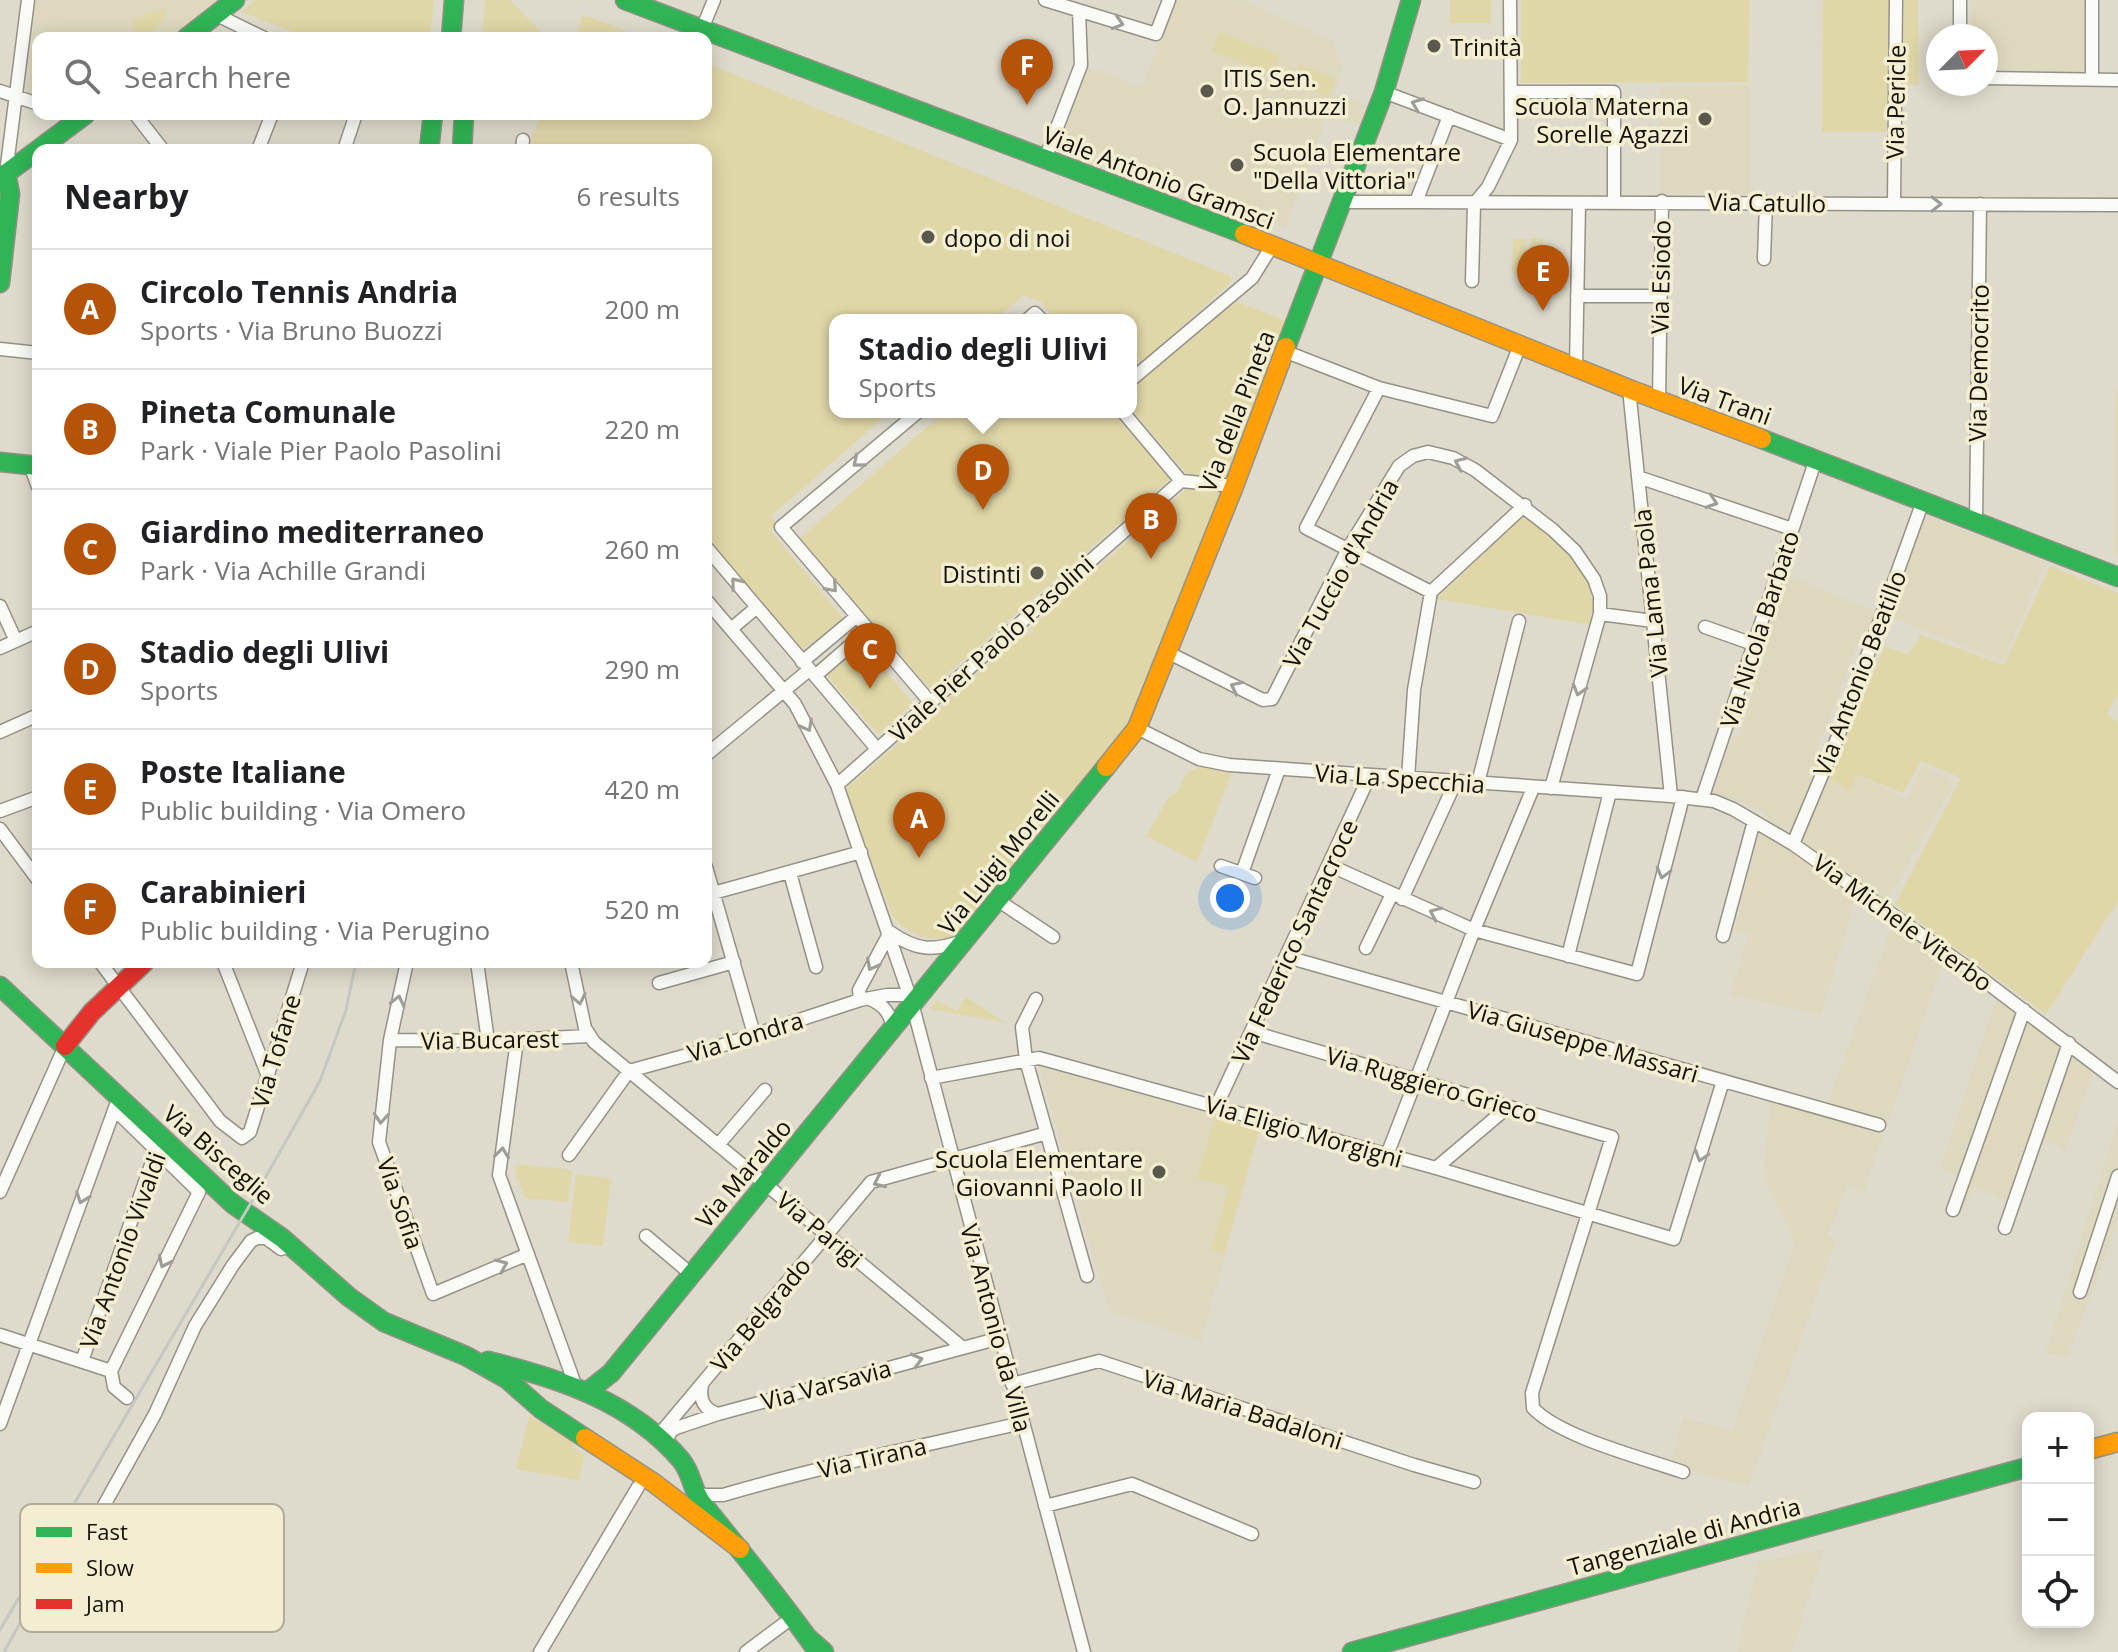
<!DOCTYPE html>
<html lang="en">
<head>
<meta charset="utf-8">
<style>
  body { margin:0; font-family:"Open Sans",sans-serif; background:#f2f2f2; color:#202124 }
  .controls { position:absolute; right:24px; bottom:24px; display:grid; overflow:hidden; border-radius:16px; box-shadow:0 4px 20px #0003 }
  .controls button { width:72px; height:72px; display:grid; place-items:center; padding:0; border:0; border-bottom:2px solid #e0e0e0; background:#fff; color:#202124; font:40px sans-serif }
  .compass { position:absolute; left:1926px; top:24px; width:72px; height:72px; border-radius:50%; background:#fff; box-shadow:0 4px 20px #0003; rotate:66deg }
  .you { position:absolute; left:1230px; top:898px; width:28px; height:28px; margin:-20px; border:6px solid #fff; border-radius:50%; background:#1a73e8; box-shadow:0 0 0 12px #1a73e833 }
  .badge { display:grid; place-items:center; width:52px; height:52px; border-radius:50%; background:#b45309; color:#fff; font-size:26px; font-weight:700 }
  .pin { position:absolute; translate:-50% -66px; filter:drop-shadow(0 2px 4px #0008) }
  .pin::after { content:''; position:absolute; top:42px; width:28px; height:24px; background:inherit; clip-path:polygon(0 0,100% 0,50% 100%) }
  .popup { position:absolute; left:829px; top:314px; width:308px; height:104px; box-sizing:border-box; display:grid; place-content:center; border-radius:16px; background:#fff; filter:drop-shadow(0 2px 6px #0005); font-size:26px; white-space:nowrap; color:#757577 }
  .popup b { font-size:30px; color:#202124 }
  .popup::after { content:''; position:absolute; left:50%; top:100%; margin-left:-16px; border:16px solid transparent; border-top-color:#fff }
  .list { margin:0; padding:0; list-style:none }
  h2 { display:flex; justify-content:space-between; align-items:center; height:104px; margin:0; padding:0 32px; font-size:34px }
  h2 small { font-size:26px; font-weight:400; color:#757577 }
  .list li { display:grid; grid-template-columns:52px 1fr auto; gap:24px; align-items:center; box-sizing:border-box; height:120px; padding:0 32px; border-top:2px solid #e0e0e0 }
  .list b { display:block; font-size:30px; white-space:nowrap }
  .list p { margin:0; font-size:26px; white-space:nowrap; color:#757577 }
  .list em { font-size:26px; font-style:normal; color:#757577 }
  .icon { flex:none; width:44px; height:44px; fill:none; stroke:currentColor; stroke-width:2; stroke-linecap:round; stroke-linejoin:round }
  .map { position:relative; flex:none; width:2118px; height:1652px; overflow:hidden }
  .search { position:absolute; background:#fff; box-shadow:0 4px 20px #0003; left:32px; top:32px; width:680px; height:88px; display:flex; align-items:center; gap:20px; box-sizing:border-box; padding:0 28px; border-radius:16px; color:#757577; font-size:30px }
  .panel { position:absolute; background:#fff; box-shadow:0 4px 20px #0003; left:32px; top:144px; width:680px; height:824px; border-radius:16px }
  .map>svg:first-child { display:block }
  .built { fill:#ddd8be }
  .green { fill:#e0d7a8 }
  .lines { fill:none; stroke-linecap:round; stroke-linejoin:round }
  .street-casing { stroke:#949287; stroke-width:15 }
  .fast-casing { stroke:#949287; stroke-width:21 }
  .slow-casing { stroke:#949287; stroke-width:21 }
  .jam-casing { stroke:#949287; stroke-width:21 }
  .street { stroke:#fafaf7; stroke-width:12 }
  .fast { stroke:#30b455; stroke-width:18 }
  .slow { stroke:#ff9f0a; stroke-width:18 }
  .jam { stroke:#e5322d; stroke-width:18 }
  .rail { stroke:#c6c6c2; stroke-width:3 }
  .oneway { stroke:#9e9d97 }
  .poi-dot { fill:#5b584d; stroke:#f3eed1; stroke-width:3 }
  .labels { text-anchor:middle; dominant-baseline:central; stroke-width:7; stroke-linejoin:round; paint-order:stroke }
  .poi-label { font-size:24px; fill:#141208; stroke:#f3eed1; text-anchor:start }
  .street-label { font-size:24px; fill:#141208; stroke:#f3eed1 }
  .key { fill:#f3eed1; stroke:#b0ac95; stroke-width:2 }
  .key-label { font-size:22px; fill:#141208 }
</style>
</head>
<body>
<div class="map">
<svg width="2118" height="1652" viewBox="0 0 2118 1652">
  <rect width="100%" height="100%" fill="#dedbcc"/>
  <path class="built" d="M36,0H219L169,38H38V97L26,93Z
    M1175,0H1243L1332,41L1343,67L1334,94L1367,105L1359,126L1328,114L1285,228L1062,139L1087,66L1142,87Z
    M1971,0H2090L2084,4V88L1975,86L1986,84V36H1972Z
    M1750,85L1751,194L1660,193V87Z
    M2115,389L2118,390V558L2113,556Z
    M1924,515L2045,562L2004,662L1887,616Z
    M1784,574L1878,612L1870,633L1863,631L1814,757L1907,799L1922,766L1955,782L1887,901L1944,959L1888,1123L1828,1102L1892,926L1855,900L1821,1015L1730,994L1749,934L1734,931L1759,837L1768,817L1754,807L1713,792L1733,737H1739L1769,641L1762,638Z
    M1996,1000L2094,1069L2065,1152L2041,1136L2010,1233L1998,1231L2006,1202L1975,1187L1958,1216L1945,1212L1957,1177L1940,1169Z
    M1039,1067L1261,1127L1201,1341L1109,1311Z
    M1771,1100L1883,1135L1864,1192L1848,1185L1828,1235L1836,1240L1749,1486L1670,1465L1683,1417L1732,1431L1795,1243L1763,1178Z
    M2118,1121V1221L2067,1359L2046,1352Z
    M1824,1549L1792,1652H1737L1758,1562Z"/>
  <path class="green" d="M255,0H434L430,38H308L242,12Z
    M485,0H510L547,38H482Z
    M1450,0H1491V23H1450Z
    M1521,0H1750L1748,82L1521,83Z
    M1823,0H1892L1886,132H1822Z
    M1904,0H1918L1919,85L1903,84Z
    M165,9V17L147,38H139L132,22L143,15Z
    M583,14L643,38H576Z
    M1219,32L1280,55L1273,74L1212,51Z
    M706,63L1230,276L1232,281L1131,372V320H1055L1040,301L1023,296L995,320H835V412H890L771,516L778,525L771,531L843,618L804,650L706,538V150H528L541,114H706Z
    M1300,64L1335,79L1328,97L1293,82Z
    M1530,238L1543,239V257H1560V263H1530Z
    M1513,239H1526V273H1512Z
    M1542,267H1565V290H1555L1554,286H1542Z
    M1236,301L1286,321L1228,474L1127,724L998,892L960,935L945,940L921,937L902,926L892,915L845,790L1024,633L1028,636L1033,631L1030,628L1186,489L1187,474L1131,409V390Z
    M944,412H1112L1170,479L930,689L800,538Z
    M1523,516C1561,547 1601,571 1591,625L1436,599Z
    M2050,566L2118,593V694L2107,714L2118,722V901L2046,1014L1895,904L1961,778L1921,761L1903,793L1856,775L1850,791L1830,779L1884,647L1909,654L1921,635L2004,665Z
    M863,645L913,703L878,734L827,676Z
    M1202,766L1232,772L1197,862L1146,836L1169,797L1178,791L1186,773Z
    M966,997L1006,1023L930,1009L936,1000L957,1011Z
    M1215,1117L1259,1130L1224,1253L1211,1249L1229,1187L1197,1178Z
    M517,1164L572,1170L568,1202L525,1198L516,1174Z
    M576,1174L611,1179L603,1246L568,1242Z
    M529,1416L575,1442L573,1448L584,1455L579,1480L516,1469Z"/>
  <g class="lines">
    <defs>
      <path id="street" d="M1045,0L1156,34L1169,0
        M1960,0V36
        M2092,0V79
        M217,15L264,38
        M702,29L714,0
        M1986,78L2118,80
        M0,91L38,104
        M1384,92L1511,140
        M1511,92H1614V202
        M68,114H70
        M135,114L163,150
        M258,150L272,114
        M344,150L356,114
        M522,150L523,140
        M1045,159L1081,65L1079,11
        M6,173L28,0
        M1343,202H1416L1449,116
        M1416,202L2118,205
        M1894,203L1896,0
        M1764,259L1766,202
        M1472,281L1474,204L1488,187L1511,140L1510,0
        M1577,296H1660
        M1027,320L1035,313L1042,320
        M0,349L38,353
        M1284,351L1379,388L1492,416L1520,345
        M1576,368L1579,203
        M1131,380L1252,278L1272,246
        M1379,388L1306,528L1431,592
        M1629,389L1671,796
        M1659,401L1662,201
        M918,412L781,527L930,702
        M30,465L38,487
        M1638,477L1792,529
        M1181,481L1234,486
        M1976,521L1980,204
        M706,547L877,749
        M706,600L795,704L837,785L912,1003L1084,1652
        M0,606L16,641
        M1600,614L1653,621
        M1705,627L1753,644
        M731,629L756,608
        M0,648L38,631
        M1167,652L1263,700L1272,699L1348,549L1399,466L1413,456L1428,452L1453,458L1475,470L1553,530L1575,551L1594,579L1600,596V614L1551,788
        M802,662L857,616
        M815,676L868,630
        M1137,728L1199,759L1229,765L1671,796L1714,801L1733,809L1793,844L1965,966L2118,1082
        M0,732L38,715
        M706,755L809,670
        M1408,778L1414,690L1431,592L1525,505
        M1478,783L1519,621
        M837,785L1181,481L1123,412
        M1702,799L1816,459
        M0,811L38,797
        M0,829L38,880
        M1793,844L1839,734L1923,501
        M1329,865L1474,930L1637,974L1683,797
        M1221,866L1255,878
        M706,867L754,1034
        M790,873L816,967
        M1242,873L1279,769
        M706,895L861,852
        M1402,899L1456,781
        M999,901L1053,937
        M890,932C918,952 934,951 966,940
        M1723,936L1754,821
        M1366,948L1392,894
        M1568,956L1610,792
        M1287,957L1879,1125
        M100,962L220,1121L242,1138L250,1132L303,962
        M223,962L268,1076
        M407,962L390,1040L379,1142L433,1294L528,1254
        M477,962L488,1041
        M571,962L585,1028L594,1042L963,1348
        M659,983L734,962
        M870,999C885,1006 890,1013 893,1029
        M1036,999L1022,1027L1026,1060L1087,1276
        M860,1000L859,990L890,932
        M1252,1032L1612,1137L1532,1393L1533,1408C1560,1437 1643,1458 1683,1472
        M390,1040L488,1041L589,1036
        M517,1040L499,1175L576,1387
        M931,1078L1039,1058L1436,1168L1674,1239L1723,1081
        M1216,1107L1370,775
        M115,1110L199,1192L111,1371L114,1387L127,1398
        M718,1145L765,1090
        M569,1155L629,1071L720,1046L860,1000L887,995H916
        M1387,1155L1474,930L1533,788
        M1436,1168L1508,1107
        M0,1192L65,1046
        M1953,1210L2024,1010
        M2005,1228L2069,1043
        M646,1236L691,1274
        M2080,1292L2118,1176
        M0,1335L111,1371
        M82,1361L158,1145
        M1012,1384L1099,1361L1414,1465L1474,1482
        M702,1385C699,1399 704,1410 718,1414
        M0,1424L116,1105
        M654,1432L663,1430L871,1182L1047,1133
        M667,1440L671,1431L676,1428L718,1414L1000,1338
        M696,1489L703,1495H723C822,1466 922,1446 1022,1423
        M1045,1506L1132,1484L1252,1534
        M74,1559L155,1414L195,1326L233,1265L251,1241L257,1238H266L281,1249L290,1246
        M540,1652L638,1487
        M746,1652L793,1617"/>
      <path id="fast" d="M625,0L1244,234
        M186,38L235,0
        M451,38L454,0
        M429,150L433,114
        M462,150L464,114
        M0,178L86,114
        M0,283L10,194L6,173
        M1286,347L1384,92L1411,0
        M1762,439L2118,577
        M0,462L38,466
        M0,986L233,1204L282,1238L349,1297L384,1322L466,1356L507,1379L541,1409L585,1438
        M488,1361C559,1378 632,1402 681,1460C692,1473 692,1490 702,1503C740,1551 780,1598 815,1648
        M587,1392L611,1373L1106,767
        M808,1638L824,1652
        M1352,1652L2028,1467"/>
      <path id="slow" d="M1244,234L1629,389L1762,439
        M1106,767L1137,728L1234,486L1286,347
        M585,1438L654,1483L740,1549
        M2088,1450L2118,1442"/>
      <path id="jam" d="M65,1046L92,1012L145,962"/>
    </defs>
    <use href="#street" class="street-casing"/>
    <use href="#fast" class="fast-casing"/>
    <use href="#slow" class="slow-casing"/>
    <use href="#jam" class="jam-casing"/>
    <use href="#street" class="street"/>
    <use href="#fast" class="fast"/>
    <use href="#slow" class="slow"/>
    <use href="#jam" class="jam"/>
    <path class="rail" d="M260,1187L320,1081L346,1010L356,962
      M0,1630L255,1196
      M4,1652L44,1580L60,1545"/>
  </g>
  <defs><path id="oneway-chevron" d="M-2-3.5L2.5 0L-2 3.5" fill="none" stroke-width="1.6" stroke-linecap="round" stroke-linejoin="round" transform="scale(2)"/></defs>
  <g class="oneway">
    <use href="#oneway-chevron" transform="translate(1118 23) rotate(17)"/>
    <use href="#oneway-chevron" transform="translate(1417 104) rotate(-159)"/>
    <use href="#oneway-chevron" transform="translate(1936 204)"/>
    <use href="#oneway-chevron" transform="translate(858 462) rotate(140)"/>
    <use href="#oneway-chevron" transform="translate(1460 463) rotate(-156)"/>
    <use href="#oneway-chevron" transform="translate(1712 502) rotate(19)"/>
    <use href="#oneway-chevron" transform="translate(736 583) rotate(-130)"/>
    <use href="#oneway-chevron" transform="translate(832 587) rotate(49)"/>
    <use href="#oneway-chevron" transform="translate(1236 687) rotate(-154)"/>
    <use href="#oneway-chevron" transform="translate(1579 690) rotate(106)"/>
    <use href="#oneway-chevron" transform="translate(807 726) rotate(62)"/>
    <use href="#oneway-chevron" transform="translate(1663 873) rotate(105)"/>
    <use href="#oneway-chevron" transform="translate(1435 913) rotate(-156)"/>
    <use href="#oneway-chevron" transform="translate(872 965) rotate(118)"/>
    <use href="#oneway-chevron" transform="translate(579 999) rotate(78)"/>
    <use href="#oneway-chevron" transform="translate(398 1001) rotate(-77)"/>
    <use href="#oneway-chevron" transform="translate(381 1118) rotate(94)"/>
    <use href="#oneway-chevron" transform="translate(502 1153) rotate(-83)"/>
    <use href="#oneway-chevron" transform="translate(1701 1156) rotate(107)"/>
    <use href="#oneway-chevron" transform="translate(879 1182) rotate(155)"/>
    <use href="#oneway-chevron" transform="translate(82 1198) rotate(110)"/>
    <use href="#oneway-chevron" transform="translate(164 1262) rotate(116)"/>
    <use href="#oneway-chevron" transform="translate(502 1265) rotate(-23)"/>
    <use href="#oneway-chevron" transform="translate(917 1360) rotate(-15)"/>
  </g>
  <g class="poi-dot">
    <circle cx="1434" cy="46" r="8"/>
    <circle cx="1207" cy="91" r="8"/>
    <circle cx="1705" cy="119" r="8"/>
    <circle cx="1237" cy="165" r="8"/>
    <circle cx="928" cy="237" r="8"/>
    <circle cx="1037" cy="573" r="8"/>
    <circle cx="1159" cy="1172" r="8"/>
  </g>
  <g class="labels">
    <g class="poi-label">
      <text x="1450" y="46">Trinità</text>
      <text x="1223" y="77">ITIS Sen.<tspan x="1223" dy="28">O. Jannuzzi</tspan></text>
      <text x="1689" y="105" text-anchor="end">Scuola Materna<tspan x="1689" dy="28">Sorelle Agazzi</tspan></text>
      <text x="1253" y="151">Scuola Elementare<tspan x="1253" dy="28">"Della Vittoria"</tspan></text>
      <text x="944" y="237">dopo di noi</text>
      <text x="1021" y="573" text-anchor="end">Distinti</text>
      <text x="1143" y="1158" text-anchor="end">Scuola Elementare<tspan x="1143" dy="28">Giovanni Paolo II</tspan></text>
    </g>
    <g class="street-label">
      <text transform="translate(1895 102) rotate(-89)">Via Pericle</text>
      <text transform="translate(1159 177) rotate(21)">Viale Antonio Gramsci</text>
      <text transform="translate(1767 202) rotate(1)">Via Catullo</text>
      <text transform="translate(1660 277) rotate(-89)">Via Esiodo</text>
      <text transform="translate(1978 363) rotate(-89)">Via Democrito</text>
      <text transform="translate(1725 400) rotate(20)">Via Trani</text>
      <text transform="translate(1236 411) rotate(-69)">Via della Pineta</text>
      <text transform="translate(1340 573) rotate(-61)">Via Tuccio d'Andria</text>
      <text transform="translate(1650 593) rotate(-96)">Via Lama Paola</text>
      <text transform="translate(1759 629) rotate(-72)">Via Nicola Barbato</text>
      <text transform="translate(991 648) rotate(-42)">Viale Pier Paolo Pasolini</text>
      <text transform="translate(1859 673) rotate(-69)">Via Antonio Beatillo</text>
      <text transform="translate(1400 778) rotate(4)">Via La Specchia</text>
      <text transform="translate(998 862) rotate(-51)">Via Luigi Morelli</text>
      <text transform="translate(1903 922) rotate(36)">Via Michele Viterbo</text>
      <text transform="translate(1294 941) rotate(-65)">Via Federico Santacroce</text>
      <text transform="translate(745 1036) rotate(-17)">Via Londra</text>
      <text transform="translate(490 1039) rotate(-1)">Via Bucarest</text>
      <text transform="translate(1583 1041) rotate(16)">Via Giuseppe Massari</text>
      <text transform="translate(275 1051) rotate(-73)">Via Tofane</text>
      <text transform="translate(1432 1084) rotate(16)">Via Ruggiero Grieco</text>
      <text transform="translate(1304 1131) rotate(16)">Via Eligio Morgigni</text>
      <text transform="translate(219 1154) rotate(41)">Via Bisceglie</text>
      <text transform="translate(743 1173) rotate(-50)">Via Maraldo</text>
      <text transform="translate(401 1203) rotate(71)">Via Sofia</text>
      <text transform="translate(820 1229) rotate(40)">Via Parigi</text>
      <text transform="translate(122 1250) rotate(-70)">Via Antonio Vivaldi</text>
      <text transform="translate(760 1314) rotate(-50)">Via Belgrado</text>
      <text transform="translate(997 1328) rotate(75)">Via Antonio da Villa</text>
      <text transform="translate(826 1384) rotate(-15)">Via Varsavia</text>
      <text transform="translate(1243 1409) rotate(18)">Via Maria Badaloni</text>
      <text transform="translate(872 1457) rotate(-13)">Via Tirana</text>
      <text transform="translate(1684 1536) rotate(-15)">Tangenziale di Andria</text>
    </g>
  </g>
  <rect x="20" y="1504" width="264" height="128" rx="12" class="key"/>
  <rect x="36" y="1527" width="36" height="10" fill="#30b455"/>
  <rect x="36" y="1563" width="36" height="10" fill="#ff9f0a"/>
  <rect x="36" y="1599" width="36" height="10" fill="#e5322d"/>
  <g class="key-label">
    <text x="86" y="1540">Fast</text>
    <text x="86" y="1576">Slow</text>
    <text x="86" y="1612">Jam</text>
  </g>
</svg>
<div class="controls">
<button>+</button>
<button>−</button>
<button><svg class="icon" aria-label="locate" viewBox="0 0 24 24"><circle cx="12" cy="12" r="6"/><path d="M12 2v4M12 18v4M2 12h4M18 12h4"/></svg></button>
</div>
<svg class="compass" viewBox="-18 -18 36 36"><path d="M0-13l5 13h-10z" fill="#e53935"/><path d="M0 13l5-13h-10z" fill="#757577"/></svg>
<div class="you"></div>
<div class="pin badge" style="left:919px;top:858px">A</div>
<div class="pin badge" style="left:1151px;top:559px">B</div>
<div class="pin badge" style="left:870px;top:689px">C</div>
<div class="pin badge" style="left:983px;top:510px">D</div>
<div class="popup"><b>Stadio degli Ulivi</b>Sports</div>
<div class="pin badge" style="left:1543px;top:311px">E</div>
<div class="pin badge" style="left:1027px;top:105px">F</div>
<div class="search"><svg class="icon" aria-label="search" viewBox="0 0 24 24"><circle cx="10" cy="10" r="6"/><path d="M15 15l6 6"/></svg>Search here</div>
<section class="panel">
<h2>Nearby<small>6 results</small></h2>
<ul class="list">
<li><span class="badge">A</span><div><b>Circolo Tennis Andria</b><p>Sports · Via Bruno Buozzi</p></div><em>200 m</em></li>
<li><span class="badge">B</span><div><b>Pineta Comunale</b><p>Park · Viale Pier Paolo Pasolini</p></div><em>220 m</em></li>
<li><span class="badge">C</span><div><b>Giardino mediterraneo</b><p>Park · Via Achille Grandi</p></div><em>260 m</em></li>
<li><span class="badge">D</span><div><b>Stadio degli Ulivi</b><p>Sports</p></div><em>290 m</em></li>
<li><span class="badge">E</span><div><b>Poste Italiane</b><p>Public building · Via Omero</p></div><em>420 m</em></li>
<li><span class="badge">F</span><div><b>Carabinieri</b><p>Public building · Via Perugino</p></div><em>520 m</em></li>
</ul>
</section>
</div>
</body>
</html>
